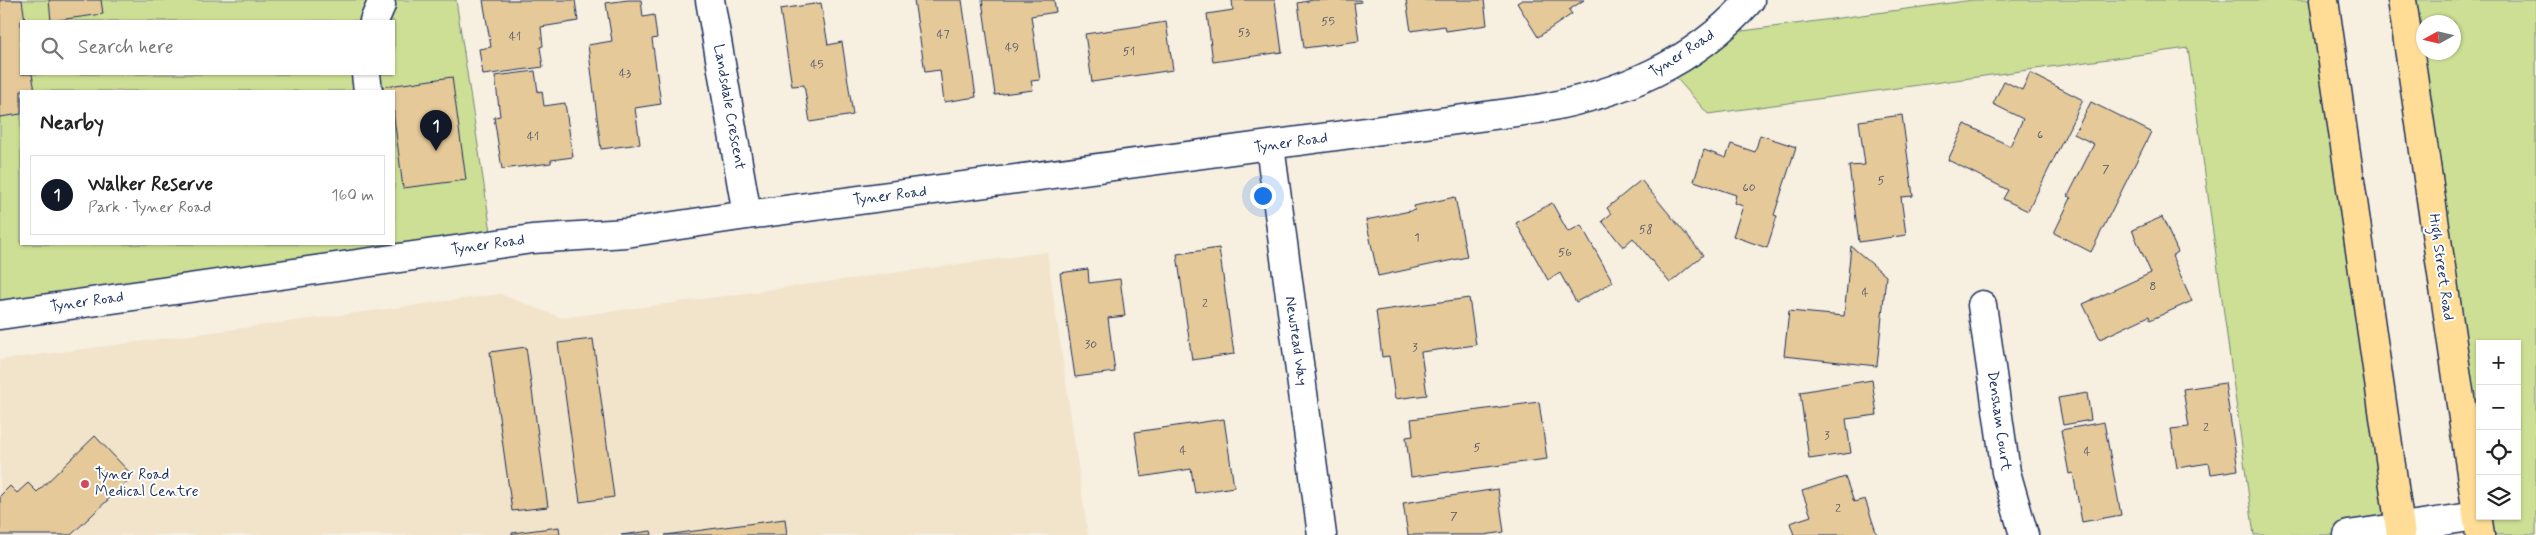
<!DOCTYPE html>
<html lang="en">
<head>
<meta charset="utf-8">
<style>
  body { margin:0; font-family:Mynerve,sans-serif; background:#f2f2f2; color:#222 }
  .controls { position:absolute; right:15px; bottom:15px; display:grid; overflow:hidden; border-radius:0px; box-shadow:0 1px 4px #0004 }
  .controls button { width:45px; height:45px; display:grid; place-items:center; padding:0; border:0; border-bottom:1px solid #e0e0e0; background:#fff; color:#222; font:25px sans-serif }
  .compass { position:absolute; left:2416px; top:15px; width:45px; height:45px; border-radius:50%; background:#fff; box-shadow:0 1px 4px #0004; rotate:262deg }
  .you { position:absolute; left:1262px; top:195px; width:18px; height:18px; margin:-12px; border:4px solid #fff; border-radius:50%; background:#1a73e8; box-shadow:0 0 0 8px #1a73e833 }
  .badge { display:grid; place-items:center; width:32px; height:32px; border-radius:50%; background:#111827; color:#fff; font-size:16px; font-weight:700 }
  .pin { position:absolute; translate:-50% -41px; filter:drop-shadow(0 1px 2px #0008) }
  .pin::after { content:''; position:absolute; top:26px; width:18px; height:15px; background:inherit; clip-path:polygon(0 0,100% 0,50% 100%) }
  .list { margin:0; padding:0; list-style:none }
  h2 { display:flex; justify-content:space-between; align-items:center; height:65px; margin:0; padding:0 20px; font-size:21px }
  h2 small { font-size:16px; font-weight:400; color:#767676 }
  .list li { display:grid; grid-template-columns:32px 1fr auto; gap:15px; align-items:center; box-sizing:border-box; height:80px; margin:0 10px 10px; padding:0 10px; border:1px solid #e0e0e0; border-radius:0px }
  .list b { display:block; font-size:19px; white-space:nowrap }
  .list p { margin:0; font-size:16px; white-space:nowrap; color:#767676 }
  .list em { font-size:16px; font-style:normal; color:#767676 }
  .icon { flex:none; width:28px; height:28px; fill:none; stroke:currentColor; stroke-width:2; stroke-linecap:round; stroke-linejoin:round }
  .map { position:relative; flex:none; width:2536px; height:535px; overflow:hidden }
  .search { position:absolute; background:#fff; box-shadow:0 1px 4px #0004; left:20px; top:20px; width:375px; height:55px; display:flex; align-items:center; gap:12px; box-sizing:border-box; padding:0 18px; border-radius:0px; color:#767676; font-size:19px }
  .panel { position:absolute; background:#fff; box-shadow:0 1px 4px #0004; left:20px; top:90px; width:375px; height:155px; border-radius:0px }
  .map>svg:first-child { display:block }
  .built { fill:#f2e4cb }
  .green { fill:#cddf94; stroke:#748779; fill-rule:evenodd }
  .building { fill:#e5c999; stroke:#1b2f5e }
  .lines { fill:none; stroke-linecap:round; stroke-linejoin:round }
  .minor-casing { stroke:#1b2f5e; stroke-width:31 }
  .major-casing { stroke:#1b2f5e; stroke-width:31 }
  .minor { stroke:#fff; stroke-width:28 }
  .major { stroke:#ffdd96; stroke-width:28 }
  .poi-dot { fill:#d1495b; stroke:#fff; stroke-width:2 }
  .labels { text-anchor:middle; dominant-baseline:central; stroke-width:4; stroke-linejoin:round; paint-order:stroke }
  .number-label { font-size:12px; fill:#4e566d }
  .street-label { font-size:15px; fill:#1b2f5e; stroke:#fff }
  .poi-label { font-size:15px; fill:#1b2f5e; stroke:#fff; text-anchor:start }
</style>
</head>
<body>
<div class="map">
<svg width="2536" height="535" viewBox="0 0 2536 535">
  <rect width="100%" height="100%" fill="#f7efe0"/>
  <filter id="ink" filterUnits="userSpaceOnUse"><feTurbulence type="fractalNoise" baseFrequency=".02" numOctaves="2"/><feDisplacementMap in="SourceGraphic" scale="10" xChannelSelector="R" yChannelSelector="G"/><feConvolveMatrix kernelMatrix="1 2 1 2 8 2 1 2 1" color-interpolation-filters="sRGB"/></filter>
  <g filter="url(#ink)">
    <path class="built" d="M1047,252L1088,535H0V360L500,294L562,318Z"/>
    <path class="green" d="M0,0H456L493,245L0,315ZM21,21H394V74H21ZM21,91H394V244H21Z
      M1973,0H2324L2401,535H2254L2188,48L1708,114L1666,66L1713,35Z
      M2402,0H2536V535H2480ZM2424,22H2454V52H2424ZM2480,344H2517V516H2480Z"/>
    <path class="building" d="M0,0H22L25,21H21V74H32L35,91H21V114L0,117Z
      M49,0H101L103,14L51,21Z
      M483,0H575L578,21L541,27L543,46L540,47L543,67L483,75L479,49L491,47Z
      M628,0H641L643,17L654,15L657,38L652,39L661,104L635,108L640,144L601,149L588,45L612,41L606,3Z
      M914,0H962L976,97L944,102L940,70L925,72Z
      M982,0H1054L1056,12L1031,16L1040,80L1031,81L1033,90L995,95Z
      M1232,0H1275L1282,52L1213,62L1207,14L1233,10Z
      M1313,0H1360L1361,2L1354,3L1359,41L1304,48L1298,3Z
      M1406,0H1484L1487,25L1446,31L1445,26L1411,31Z
      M1522,0H1584L1569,10L1572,14L1538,37L1517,3Z
      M821,3L828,45L842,42L853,115L810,122L804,85L792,86L780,9Z
      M1166,22L1173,70L1092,82L1085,34Z
      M535,71L538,92L542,91L544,106L565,103L573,157L551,160V163L502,169L494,117L500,116L495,76Z
      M2030,73L2083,100L2028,211L2003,199L2008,190L1948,160L1965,124L2010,146L2023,119L1993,104L2004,81L2022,90Z
      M452,77L466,180L403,188L394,117V91H382V87Z
      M2091,102L2151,132L2091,252L2054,233L2071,198L2068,196L2094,144L2074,134Z
      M1902,115L1913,196L1901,197L1906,235L1859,242L1849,166L1865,165L1859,121Z
      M1760,135L1796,147L1774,215L1777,216L1767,248L1733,236L1743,206L1734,203L1736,195L1694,181L1704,150L1726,158L1731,144L1755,152Z
      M1641,180L1703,255L1670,283L1633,238L1623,247L1602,221L1611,214L1607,208Z
      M1455,197L1467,257L1378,276L1366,220L1415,210L1414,206Z
      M1552,203L1568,232L1581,225L1613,282L1576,302L1560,273L1548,280L1516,223Z
      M2162,217L2178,252L2172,256L2192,301L2150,320L2149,316L2100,339L2083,304L2151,273L2132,230Z
      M1851,246L1886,276L1877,366L1784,356L1789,311L1844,316Z
      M1219,248L1234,354L1192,360L1177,254Z
      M1088,269L1089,283L1120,279L1125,316L1108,318L1115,372L1075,377L1060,273Z
      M1469,298L1476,345L1421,352L1427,395L1395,399L1389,356L1382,357L1376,311Z
      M593,339L614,497L580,502L558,343Z
      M526,347L548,507L512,511L490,352Z
      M1872,380L1877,415L1846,419L1851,453L1809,459L1800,392Z
      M2225,383L2238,470L2211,474L2209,463L2177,468L2171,429L2189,427L2183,389Z
      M2087,393L2091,420L2063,425L2058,398Z
      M1539,402L1547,459L1411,477L1406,437L1413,436L1411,419Z
      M1224,419L1234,487L1195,493L1191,469L1141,477L1135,432Z
      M2104,422L2121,515L2082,522L2073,473L2069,474L2061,430Z
      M95,436L133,476L71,535H0V496L10,486L17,493L28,483L37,492Z
      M1845,477L1854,502L1865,499L1877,535H1794L1790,523L1811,516L1802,491Z
      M1498,489L1504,532L1484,535H1408L1403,503Z
      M785,519L787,535H665Z
      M559,527L560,535H512V533Z
      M651,531L652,535H621Z"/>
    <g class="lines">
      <defs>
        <path id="minor" d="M710,0L747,215
          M374,21L381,5
          M366,74L368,91
          M1270,146L1322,535
          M1982,305L2006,472L2024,535
          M0,315L532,239L626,233L747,215L1538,109C1620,94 1694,64 1750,0
          M2348,535L2477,516"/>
        <path id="major" d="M2324,0L2401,535
          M2402,0L2480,535"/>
      </defs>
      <use href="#minor" class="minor-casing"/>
      <use href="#major" class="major-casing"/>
      <use href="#minor" class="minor"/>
      <use href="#major" class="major"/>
    </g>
  </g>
  <circle class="poi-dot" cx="85" cy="484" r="5"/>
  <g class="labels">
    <g class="number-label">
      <text x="1328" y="22">55</text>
      <text x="1244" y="33">53</text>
      <text x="943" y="35">47</text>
      <text x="515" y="37">41</text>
      <text x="1012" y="48">49</text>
      <text x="1129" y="52">51</text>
      <text x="817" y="65">45</text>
      <text x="625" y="74">43</text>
      <text x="2040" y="135">6</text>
      <text x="533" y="137">41</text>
      <text x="2106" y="170">7</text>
      <text x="1881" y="181">5</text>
      <text x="1749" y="188">60</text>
      <text x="1646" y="230">58</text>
      <text x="1417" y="238">1</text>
      <text x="1565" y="253">56</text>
      <text x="2153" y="287">8</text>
      <text x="1865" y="293">4</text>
      <text x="1205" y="304">2</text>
      <text x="1091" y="345">30</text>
      <text x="1415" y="348">3</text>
      <text x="2206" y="428">2</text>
      <text x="1827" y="436">3</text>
      <text x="1477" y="448">5</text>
      <text x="1183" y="451">4</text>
      <text x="2087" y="452">4</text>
      <text x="1838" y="509">2</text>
      <text x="1454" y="517">7</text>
    </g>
    <g class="street-label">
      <text transform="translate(1682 54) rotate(-33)">Tyner Road</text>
      <text transform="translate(729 107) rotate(80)">Landsdale Crescent</text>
      <text transform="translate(1291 143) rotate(-8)">Tyner Road</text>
      <text transform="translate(890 196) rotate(-7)">Tyner Road</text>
      <text transform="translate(488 245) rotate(-8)">Tyner Road</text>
      <text transform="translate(2441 267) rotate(82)">High Street Road</text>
      <text transform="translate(87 302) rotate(-8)">Tyner Road</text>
      <text transform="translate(1296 341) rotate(82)">Newstead Way</text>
      <text transform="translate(1999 421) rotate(82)">Densham Court</text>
    </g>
    <g class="poi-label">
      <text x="95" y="475">Tyner Road<tspan x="95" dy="17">Medical Centre</tspan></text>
    </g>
  </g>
</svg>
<div class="controls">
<button>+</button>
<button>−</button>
<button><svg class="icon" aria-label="locate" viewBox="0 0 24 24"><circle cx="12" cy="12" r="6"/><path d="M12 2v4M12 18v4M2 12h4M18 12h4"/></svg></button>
<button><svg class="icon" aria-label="layers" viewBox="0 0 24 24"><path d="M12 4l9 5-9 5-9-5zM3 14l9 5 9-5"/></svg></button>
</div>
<svg class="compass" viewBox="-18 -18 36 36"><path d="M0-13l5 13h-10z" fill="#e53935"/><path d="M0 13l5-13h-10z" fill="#767676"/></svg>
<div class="you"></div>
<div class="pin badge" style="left:436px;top:151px">1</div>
<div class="search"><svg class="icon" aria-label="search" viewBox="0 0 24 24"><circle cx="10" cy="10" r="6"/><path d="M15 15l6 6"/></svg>Search here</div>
<section class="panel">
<h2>Nearby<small></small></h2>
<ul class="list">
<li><span class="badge">1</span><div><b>Walker Reserve</b><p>Park · Tyner Road</p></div><em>160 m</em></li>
</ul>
</section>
</div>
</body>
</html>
